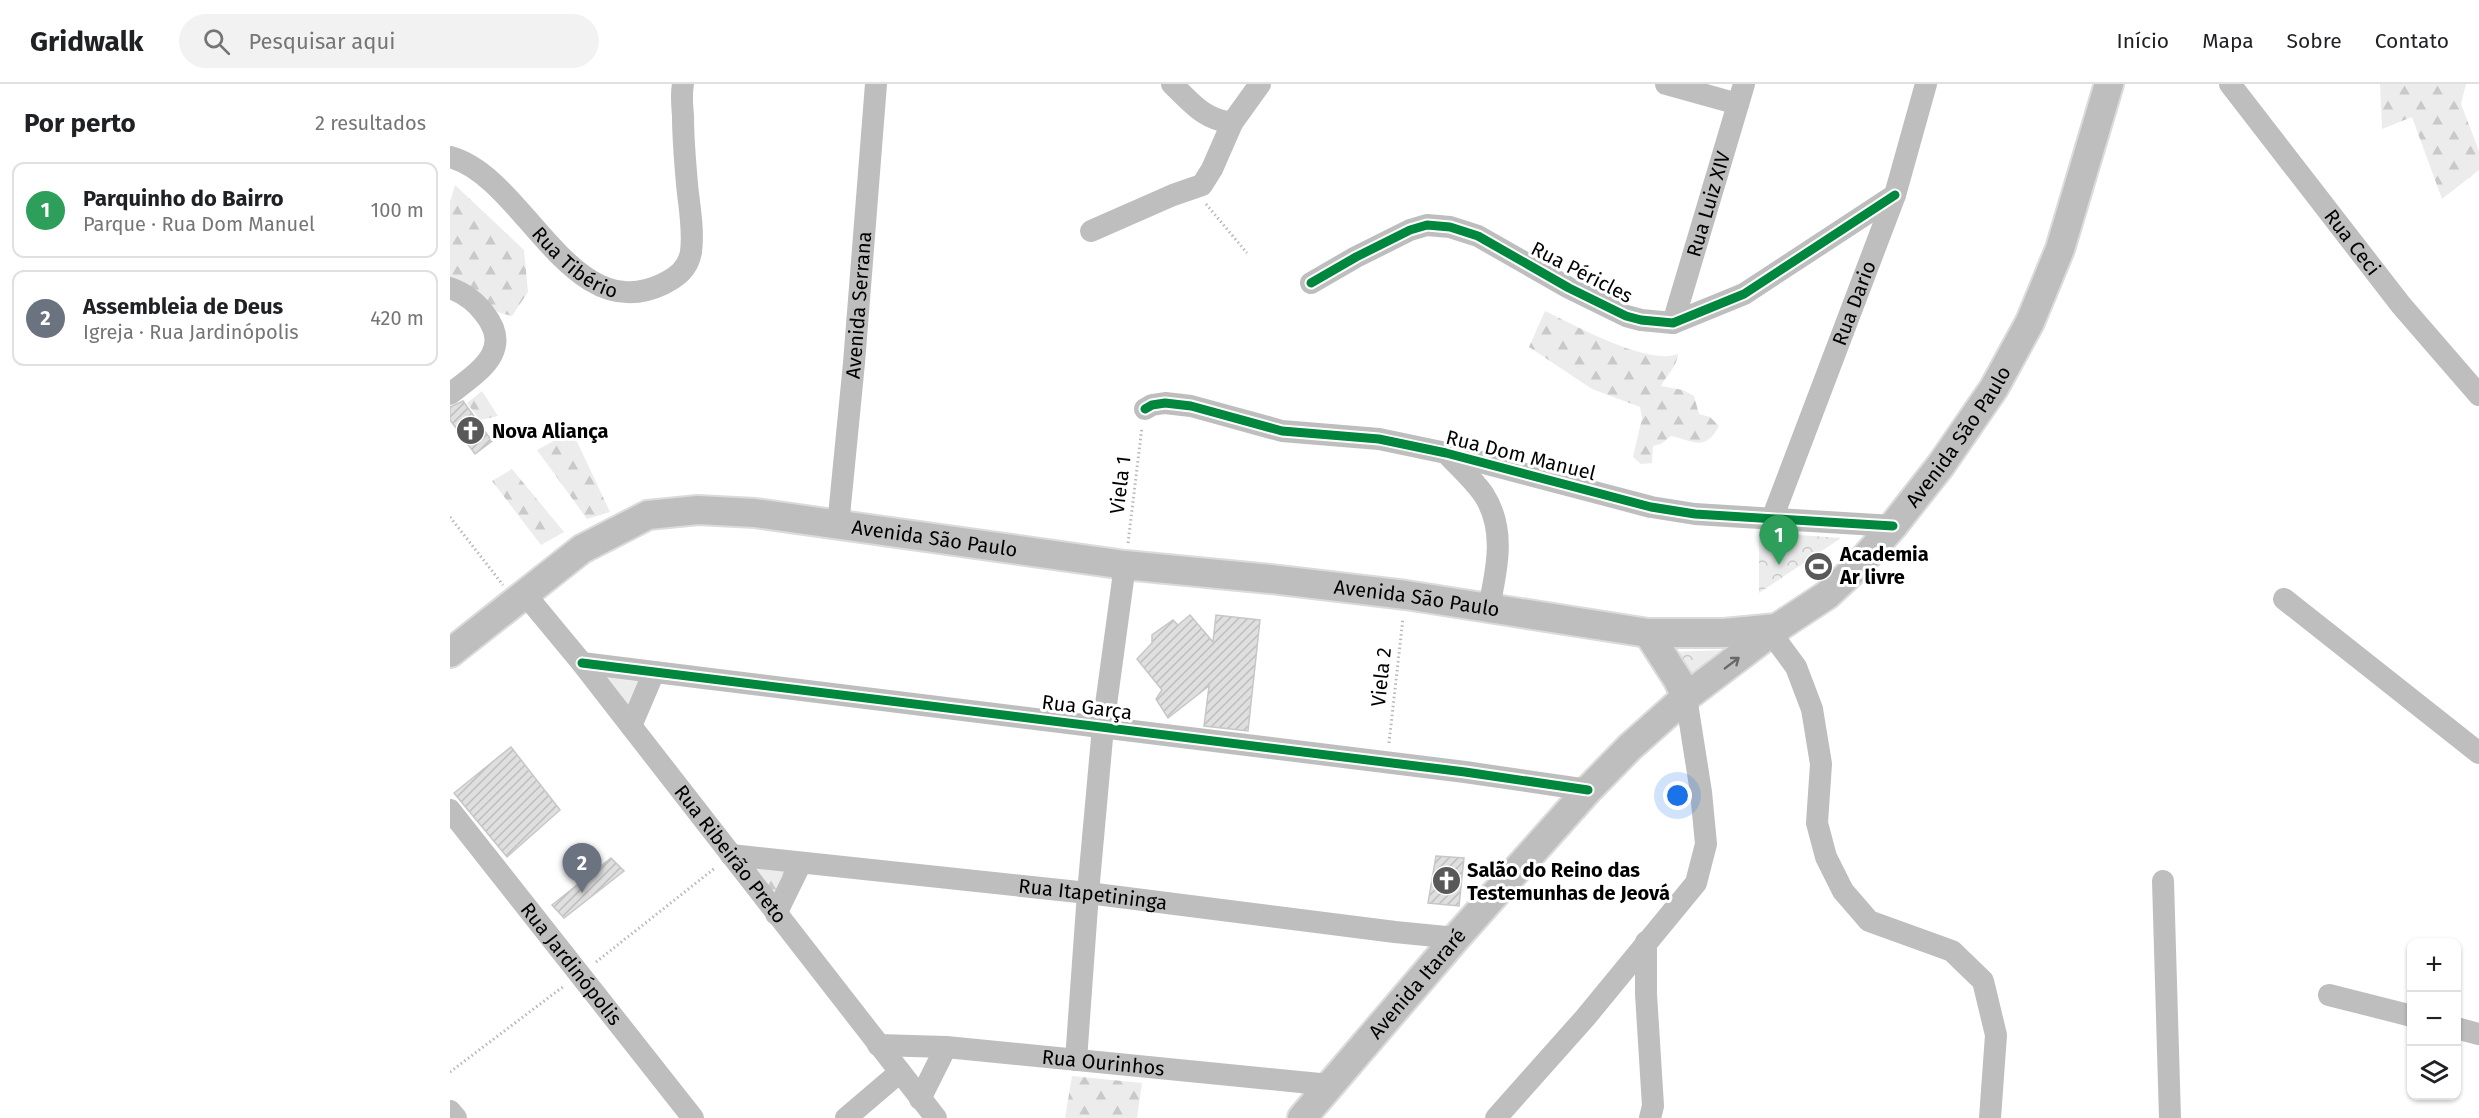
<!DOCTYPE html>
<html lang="pt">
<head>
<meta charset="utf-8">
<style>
  body { margin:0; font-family:"Fira Sans",sans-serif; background:#f2f2f2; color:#202124 }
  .controls { position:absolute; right:18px; bottom:18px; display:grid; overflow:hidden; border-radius:12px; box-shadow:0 2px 4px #0004 }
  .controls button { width:54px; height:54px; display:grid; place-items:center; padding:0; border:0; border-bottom:2px solid #e0e0e0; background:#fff; color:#202124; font:30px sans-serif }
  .you { position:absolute; left:1228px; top:712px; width:21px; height:21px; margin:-15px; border:4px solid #fff; border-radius:50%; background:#1a73e8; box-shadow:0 0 0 9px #1a73e833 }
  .badge { display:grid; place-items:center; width:39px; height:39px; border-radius:50%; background:#595959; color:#fff; font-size:20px; font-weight:700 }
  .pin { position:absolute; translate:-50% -50px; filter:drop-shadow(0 2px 3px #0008) }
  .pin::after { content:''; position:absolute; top:32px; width:21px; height:18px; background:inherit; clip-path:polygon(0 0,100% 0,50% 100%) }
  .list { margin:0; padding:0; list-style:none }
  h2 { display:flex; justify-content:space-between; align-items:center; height:78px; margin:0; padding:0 24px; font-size:26px }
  h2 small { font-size:20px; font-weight:400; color:#757577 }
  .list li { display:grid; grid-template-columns:39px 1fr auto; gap:18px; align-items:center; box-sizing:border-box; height:96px; margin:0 12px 12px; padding:0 12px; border:2px solid #e0e0e0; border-radius:12px }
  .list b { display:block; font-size:22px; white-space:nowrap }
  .list p { margin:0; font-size:20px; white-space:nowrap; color:#757577 }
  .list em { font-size:20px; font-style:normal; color:#757577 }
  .icon { flex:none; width:33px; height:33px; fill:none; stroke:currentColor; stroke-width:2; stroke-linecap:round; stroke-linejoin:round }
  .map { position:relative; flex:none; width:2029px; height:1034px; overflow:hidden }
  header { display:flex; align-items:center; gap:36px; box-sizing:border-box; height:84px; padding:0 30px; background:#fff; border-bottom:2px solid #e0e0e0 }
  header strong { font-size:28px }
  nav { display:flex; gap:33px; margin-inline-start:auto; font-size:21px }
  .search { width:420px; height:54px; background:#f2f2f2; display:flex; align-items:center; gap:15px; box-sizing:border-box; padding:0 21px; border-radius:33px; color:#757577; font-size:22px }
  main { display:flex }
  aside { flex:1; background:#fff }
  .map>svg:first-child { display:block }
  .grass { fill:#ececec }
  .forest { fill:url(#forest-firs) }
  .park { fill:url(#park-crowns) }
  .building { fill:url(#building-hatch); stroke:#c7c7c7; stroke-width:1.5 }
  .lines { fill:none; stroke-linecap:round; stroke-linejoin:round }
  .major-casing { stroke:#dbdbdb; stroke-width:32 }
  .path { stroke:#b9b9b9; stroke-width:3; stroke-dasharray:1.5 3; stroke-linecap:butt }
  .minor { stroke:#bebebe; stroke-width:22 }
  .major { stroke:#bebebe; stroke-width:28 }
  .cycleway-casing { stroke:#fff; stroke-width:13 }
  .cycleway { stroke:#00873e; stroke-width:9 }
  .oneway { stroke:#686868 }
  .labels { text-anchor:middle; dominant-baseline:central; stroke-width:6; stroke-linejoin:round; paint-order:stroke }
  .street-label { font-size:20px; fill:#000; stroke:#fff }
  .poi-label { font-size:20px; font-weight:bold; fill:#000; stroke:#fff; text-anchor:start }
</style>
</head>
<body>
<header>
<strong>Gridwalk</strong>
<div class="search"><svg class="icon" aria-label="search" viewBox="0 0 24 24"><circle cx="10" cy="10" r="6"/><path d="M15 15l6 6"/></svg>Pesquisar aqui</div>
<nav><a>Início</a><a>Mapa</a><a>Sobre</a><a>Contato</a></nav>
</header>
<main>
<aside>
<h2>Por perto<small>2 resultados</small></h2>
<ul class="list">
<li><span class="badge" style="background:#2e9e5b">1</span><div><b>Parquinho do Bairro</b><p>Parque · Rua Dom Manuel</p></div><em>100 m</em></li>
<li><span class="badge" style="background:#6b7280">2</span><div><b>Assembleia de Deus</b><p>Igreja · Rua Jardinópolis</p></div><em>420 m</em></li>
</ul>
</aside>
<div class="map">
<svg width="2029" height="1034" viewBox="0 0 2029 1034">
  <defs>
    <pattern id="forest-firs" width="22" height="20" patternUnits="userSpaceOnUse" patternTransform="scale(1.5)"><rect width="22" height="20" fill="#ececec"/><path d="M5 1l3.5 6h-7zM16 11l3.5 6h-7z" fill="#c9c9c9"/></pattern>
    <pattern id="park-crowns" width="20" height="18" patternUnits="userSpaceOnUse" patternTransform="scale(1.5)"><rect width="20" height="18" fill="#ececec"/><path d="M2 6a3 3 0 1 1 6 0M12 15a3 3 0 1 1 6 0" fill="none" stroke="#c9c9c9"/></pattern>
    <pattern id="building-hatch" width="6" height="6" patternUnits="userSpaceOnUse" patternTransform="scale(1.5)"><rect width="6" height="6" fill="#dfdfdf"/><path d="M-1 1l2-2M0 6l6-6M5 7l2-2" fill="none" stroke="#bebebe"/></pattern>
  </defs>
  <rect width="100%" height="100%" fill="#fff"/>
  <path class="grass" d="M144,586L201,590L179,637Z"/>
  <path class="forest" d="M1930,0H2016L2011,20L2029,67V86L1992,115L1962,33L1932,45Z
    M5,101L74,166L78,208L62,232L47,228L0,198V118Z
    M1095,227C1125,241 1197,282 1228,270C1226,285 1217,290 1211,302L1233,306L1244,312L1249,330L1260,333L1269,342C1255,368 1244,357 1221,352L1211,360L1203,362L1202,379L1191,380L1183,373L1192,334L1190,323L1142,305L1079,263Z
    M32,307L48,332L30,336L17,319Z
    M122,347L160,428L137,435L87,366Z
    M62,385L114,448L91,461L42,397Z
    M290,776L347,780L325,824Z
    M622,992L692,999L687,1034H615Z"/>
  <path class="park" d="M1309,448L1391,454L1309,509Z
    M1277,566L1242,601L1217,568Z"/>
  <path class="building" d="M13,317L42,357L25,370L0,336V323Z
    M740,531L763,558L766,531L810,536L798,647L754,642L759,602L718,634L706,615L712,606L687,575L702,559V551L723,536L728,541Z
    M61,663L110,726L57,773L4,709Z
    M986,772L1014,774L1009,822L978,819Z
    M161,774L174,787L114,834L102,821Z"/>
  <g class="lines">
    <defs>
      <g id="major">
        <path d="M1198,549L1228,596L1236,613"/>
        <path id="s10" d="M0,569L132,465L198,431L248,426L305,429L675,481L820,495L956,511L1198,549H1274L1327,544"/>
        <path id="s11" d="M852,1034L1006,854L1138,706L1180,663L1236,613L1327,544L1377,511L1407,483L1443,442L1491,381L1544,304L1580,238L1610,165L1659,0"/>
      </g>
    </defs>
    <use href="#major" class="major-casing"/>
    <path class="path" d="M756,120L797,169
      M0,433L53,501
      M678,459L692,343
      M939,659L953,534
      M146,878L265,784
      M0,988L114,902"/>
    <g class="minor">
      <path d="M722,0C742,19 753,35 782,39L810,0"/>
      <path d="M1216,0L1288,20"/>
      <path id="s1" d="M1780,0L1951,221L2029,311"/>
      <path id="s2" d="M0,73C75,93 120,245 213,200C227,193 238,185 241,168C244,145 239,122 237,100C235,77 233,55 233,32C232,21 231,10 233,0"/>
      <path d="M641,147L723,111L752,101L762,85L783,37"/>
      <path d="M861,199L906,173L960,146L977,141L1000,143L1028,152L1119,204L1176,232L1191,236L1223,239L1294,210L1445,111"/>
      <path d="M0,204C14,209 25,217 34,229C64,267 29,287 0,310"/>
      <path id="s3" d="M1223,239L1294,0"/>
      <path d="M695,325L702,321L715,319L741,322L832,347L929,355L996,369L1201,423L1245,430L1443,442"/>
      <path d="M996,369C1008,382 1024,396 1034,411C1056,445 1047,485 1039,523"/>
      <path id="s4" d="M1322,435L1445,111L1476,0"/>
      <path id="s5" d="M388,442L404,279L426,0"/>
      <path id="s6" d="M74,509L132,579L486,1034"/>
      <path d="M1834,515L2029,669"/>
      <path d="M1321,549L1346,583L1362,625L1371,680L1367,739L1376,773L1393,807L1419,837L1502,867L1533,897L1546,951L1540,1034"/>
      <path d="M132,579L1015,688L1138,706"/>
      <path d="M181,642L204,588"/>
      <path id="s7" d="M0,726L243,1034"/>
      <path id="s8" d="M281,771L638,809L945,848L1006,854"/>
      <path d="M1713,797L1720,1034"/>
      <path d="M326,830L351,779"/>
      <path d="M1196,858V910L1203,1022L1200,1034"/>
      <path d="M1879,911L1962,932"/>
      <path d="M2006,944L2029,950"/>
      <path id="s9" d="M428,961L496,963L880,1001"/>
      <path d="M626,976L638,809L653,643L675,481"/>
      <path d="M470,1015L496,963"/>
      <path d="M0,1027L6,1034"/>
      <path d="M396,1034L450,988"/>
      <path d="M1046,1034L1135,934L1246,799L1256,760L1251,708L1236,613"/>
    </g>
    <use href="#major" class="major"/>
    <defs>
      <path id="cycleway" d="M861,199L906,173L960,146L977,141L1000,143L1028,152L1119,204L1176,232L1191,236L1223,239L1294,210L1445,111
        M695,325L702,321L715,319L741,322L832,347L929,355L996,369L1201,423L1245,430L1443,442
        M132,579L1015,688L1138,706"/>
    </defs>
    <use href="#cycleway" class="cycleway-casing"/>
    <use href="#cycleway" class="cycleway"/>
  </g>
  <defs><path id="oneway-shaft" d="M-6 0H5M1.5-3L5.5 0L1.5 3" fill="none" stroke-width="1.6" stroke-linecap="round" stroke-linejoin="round" transform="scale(1.5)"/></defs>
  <use class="oneway" href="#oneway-shaft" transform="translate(1282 579) rotate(-37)"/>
  <defs>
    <symbol id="church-disc" viewBox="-11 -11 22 22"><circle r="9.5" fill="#595959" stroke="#fff"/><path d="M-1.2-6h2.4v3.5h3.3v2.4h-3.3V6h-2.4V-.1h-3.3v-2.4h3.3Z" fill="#fff"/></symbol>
    <symbol id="stadium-disc" viewBox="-11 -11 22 22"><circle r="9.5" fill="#595959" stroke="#fff"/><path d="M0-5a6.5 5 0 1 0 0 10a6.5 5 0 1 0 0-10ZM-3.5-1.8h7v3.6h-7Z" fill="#fff"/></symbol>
  </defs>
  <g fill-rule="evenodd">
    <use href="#church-disc" x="4" y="330" width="33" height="33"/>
    <use href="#stadium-disc" x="1352" y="466" width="33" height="33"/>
    <use href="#church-disc" x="980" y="780" width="33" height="33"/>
  </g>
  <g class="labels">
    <g class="street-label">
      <text stroke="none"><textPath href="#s3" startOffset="124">Rua Luiz XIV</textPath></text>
      <text stroke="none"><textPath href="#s1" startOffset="200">Rua Ceci</textPath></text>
      <text stroke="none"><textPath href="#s2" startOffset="166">Rua Tibério</textPath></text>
      <text transform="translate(1132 188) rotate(27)">Rua Péricles</text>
      <text stroke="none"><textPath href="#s4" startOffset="231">Rua Dario</textPath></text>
      <text stroke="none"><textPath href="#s5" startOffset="222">Avenida Serrana</textPath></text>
      <text stroke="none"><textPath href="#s11" startOffset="951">Avenida São Paulo</textPath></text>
      <text transform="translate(1071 371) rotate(14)">Rua Dom Manuel</text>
      <text transform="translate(670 401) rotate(-83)">Viela 1</text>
      <text stroke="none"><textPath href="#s10" startOffset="531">Avenida São Paulo</textPath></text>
      <text stroke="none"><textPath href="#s10" startOffset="1017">Avenida São Paulo</textPath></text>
      <text transform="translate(931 593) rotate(-84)">Viela 2</text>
      <text transform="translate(637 623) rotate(7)">Rua Garça</text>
      <text stroke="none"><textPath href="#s6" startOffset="333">Rua Ribeirão Preto</textPath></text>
      <text stroke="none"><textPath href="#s8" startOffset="364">Rua Itapetininga</textPath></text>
      <text stroke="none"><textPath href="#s7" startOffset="196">Rua Jardinópolis</textPath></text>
      <text stroke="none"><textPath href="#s11" startOffset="177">Avenida Itararé</textPath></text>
      <text stroke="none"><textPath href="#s9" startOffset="226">Rua Ourinhos</textPath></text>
    </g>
    <g class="poi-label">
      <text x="42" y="347">Nova Aliança</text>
      <text x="1390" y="470">Academia<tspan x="1390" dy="23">Ar livre</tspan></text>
      <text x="1017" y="786">Salão do Reino das<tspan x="1017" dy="23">Testemunhas de Jeová</tspan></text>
    </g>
  </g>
</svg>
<div class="controls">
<button>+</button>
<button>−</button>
<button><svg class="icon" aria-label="layers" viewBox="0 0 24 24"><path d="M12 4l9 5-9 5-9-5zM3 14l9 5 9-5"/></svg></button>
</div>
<div class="you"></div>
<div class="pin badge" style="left:1329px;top:481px;background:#2e9e5b">1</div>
<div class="pin badge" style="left:132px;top:809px;background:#6b7280">2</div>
</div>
</main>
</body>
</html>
